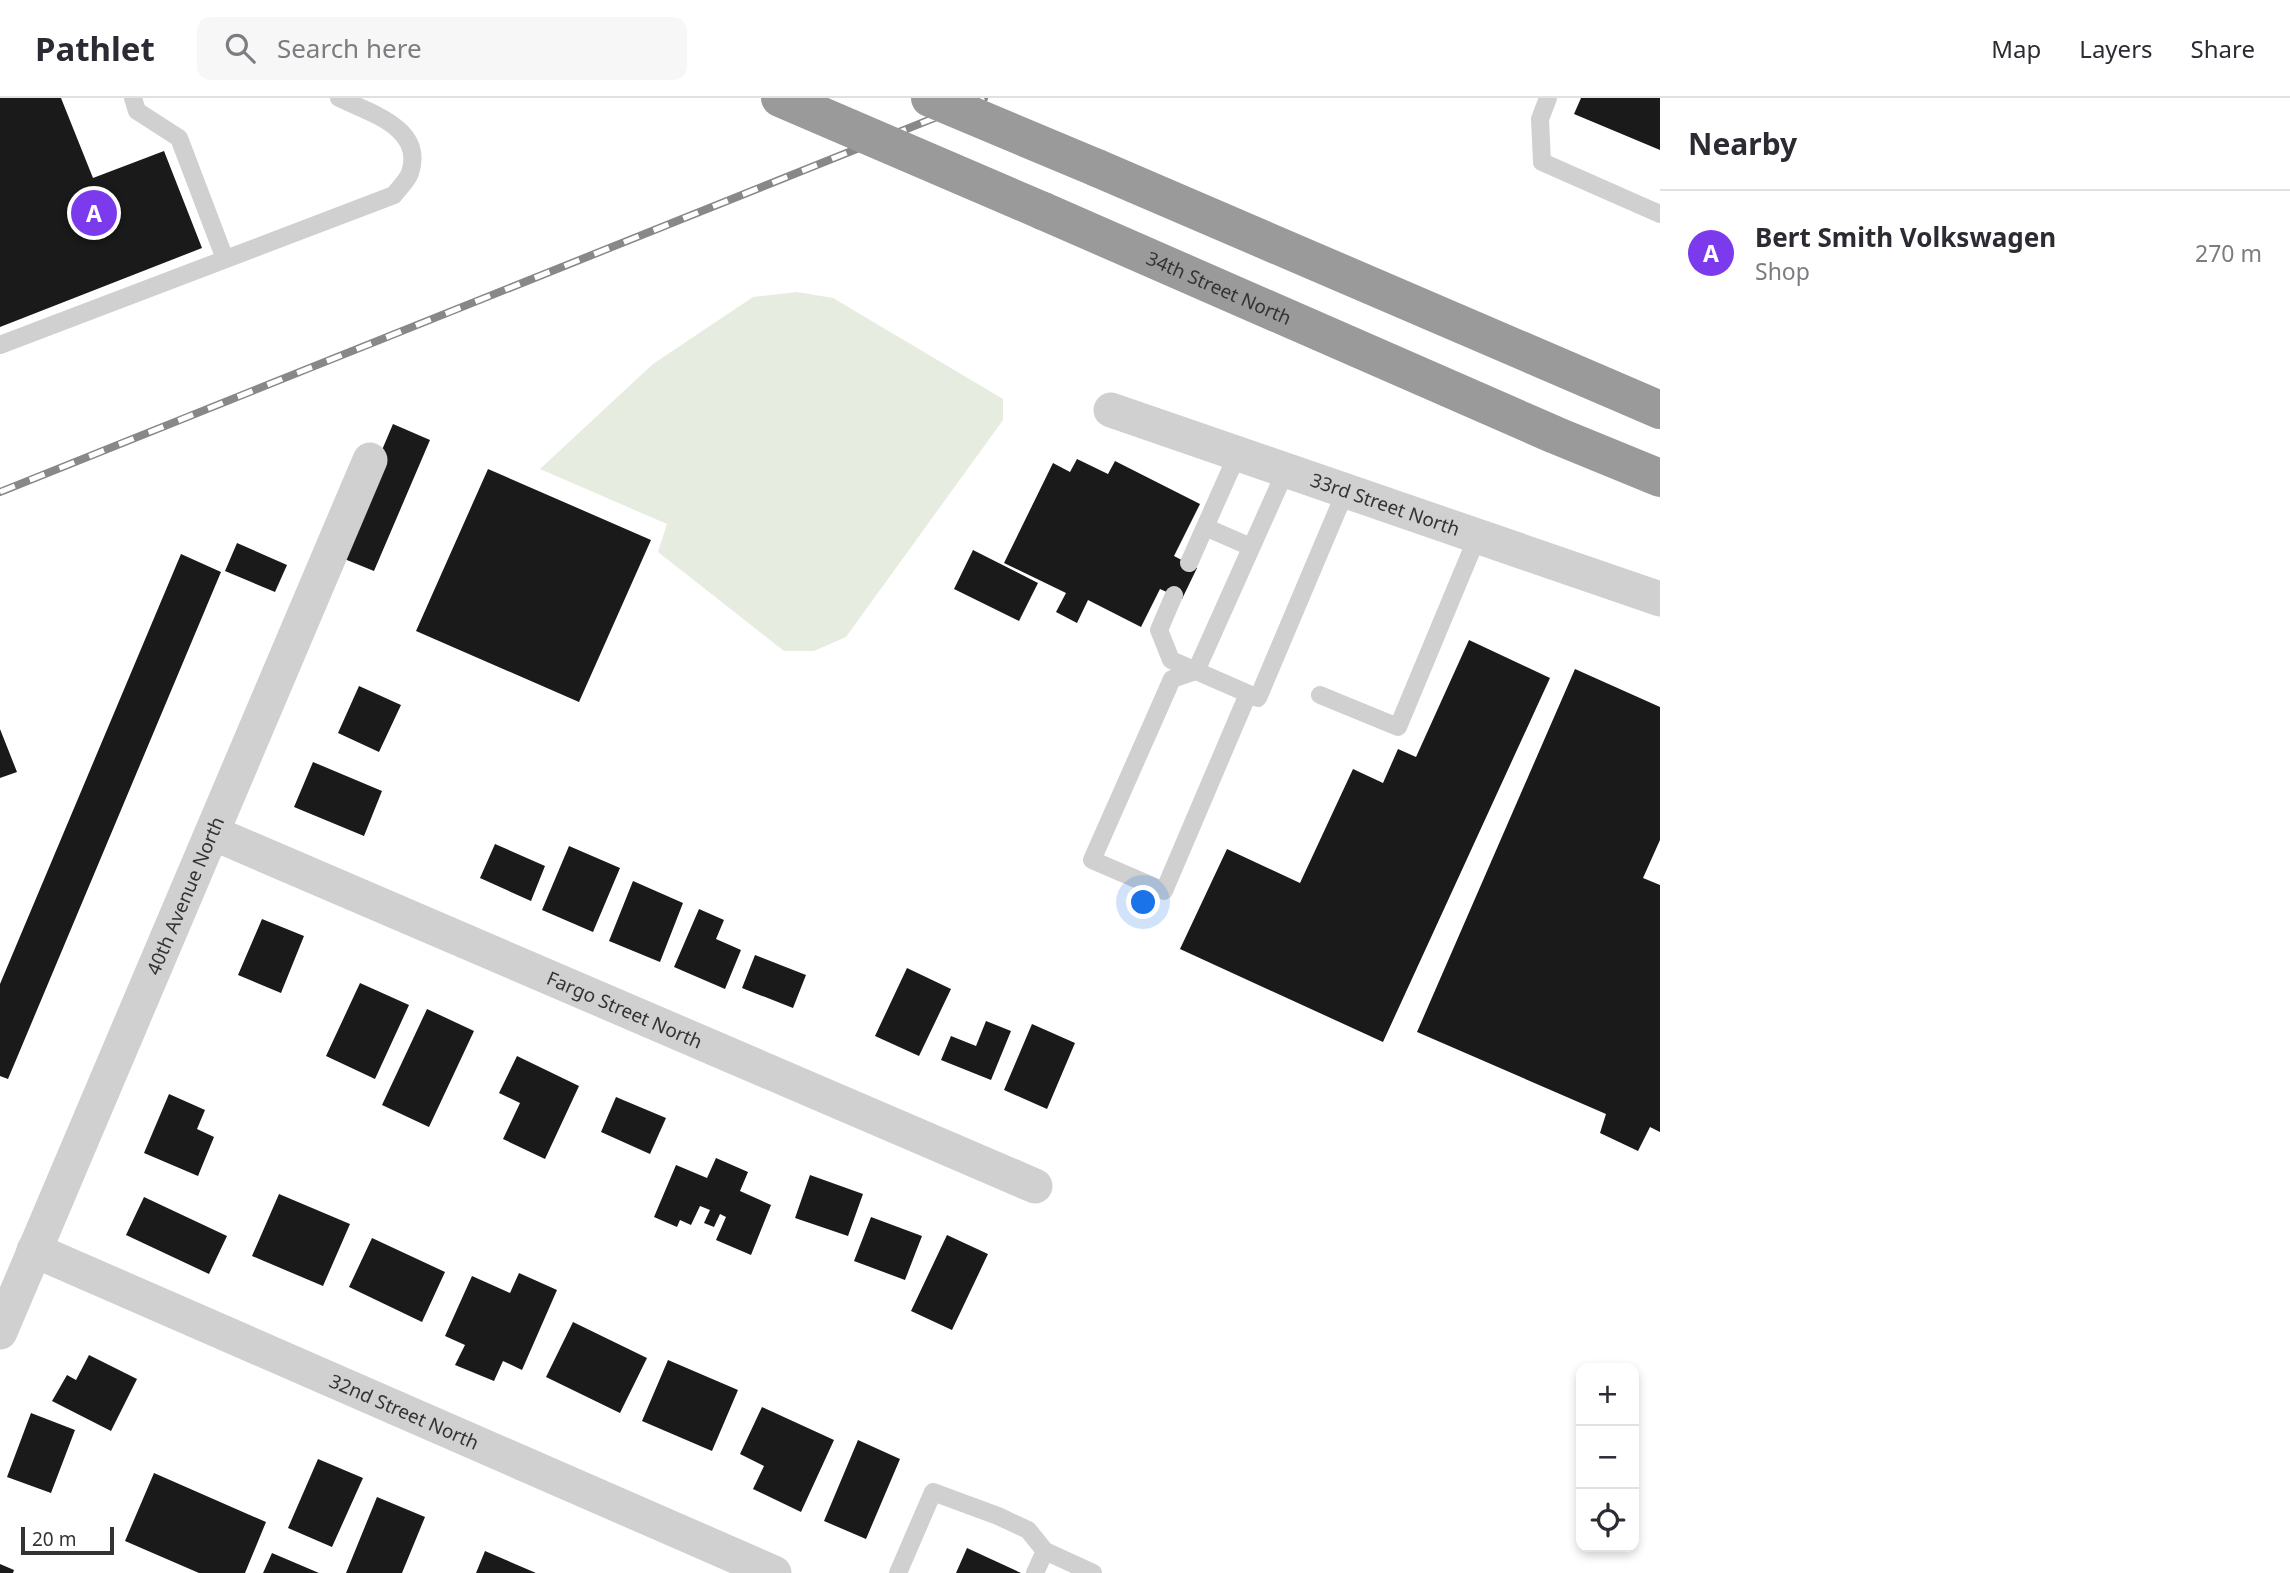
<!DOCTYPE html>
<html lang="en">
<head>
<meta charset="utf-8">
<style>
  body { margin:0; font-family:"Noto Sans",sans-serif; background:#f7f7f7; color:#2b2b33 }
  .controls { position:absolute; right:21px; bottom:21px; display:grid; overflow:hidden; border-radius:14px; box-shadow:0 4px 10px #0003 }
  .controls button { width:63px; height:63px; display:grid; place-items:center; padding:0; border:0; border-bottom:2px solid #e1e1e2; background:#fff; color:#2b2b33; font:35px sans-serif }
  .scale { position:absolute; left:21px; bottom:18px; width:93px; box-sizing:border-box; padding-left:7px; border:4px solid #333; border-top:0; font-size:19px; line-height:24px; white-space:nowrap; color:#333; -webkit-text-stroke:5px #fff; paint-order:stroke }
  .you { position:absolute; left:1144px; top:805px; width:24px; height:24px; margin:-18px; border:5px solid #fff; border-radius:50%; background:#1a73e8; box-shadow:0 0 0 10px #1a73e833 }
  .badge { display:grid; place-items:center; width:46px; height:46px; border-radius:50%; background:#7c3aed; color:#fff; font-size:23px; font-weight:700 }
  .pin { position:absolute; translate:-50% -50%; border:4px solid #fff; box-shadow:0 2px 7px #0006 }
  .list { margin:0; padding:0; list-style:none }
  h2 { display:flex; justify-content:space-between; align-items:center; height:91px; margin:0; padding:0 28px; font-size:30px }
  h2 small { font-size:23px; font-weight:400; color:#7c7c81 }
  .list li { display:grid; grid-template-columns:46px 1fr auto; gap:21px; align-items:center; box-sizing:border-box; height:126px; padding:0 28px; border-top:2px solid #e1e1e2 }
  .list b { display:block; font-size:26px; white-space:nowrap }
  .list p { margin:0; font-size:23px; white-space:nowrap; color:#7c7c81 }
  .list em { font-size:23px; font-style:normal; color:#7c7c81 }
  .icon { flex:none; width:38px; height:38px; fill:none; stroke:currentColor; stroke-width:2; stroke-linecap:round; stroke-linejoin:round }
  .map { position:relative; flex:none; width:1660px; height:1475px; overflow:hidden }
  header { display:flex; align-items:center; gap:42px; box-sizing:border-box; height:98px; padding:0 35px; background:#fff; border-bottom:2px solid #e1e1e2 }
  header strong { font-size:33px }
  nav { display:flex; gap:38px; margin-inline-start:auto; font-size:24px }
  .search { width:490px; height:63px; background:#f7f7f7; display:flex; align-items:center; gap:18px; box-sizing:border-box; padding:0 24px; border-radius:14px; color:#7c7c81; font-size:26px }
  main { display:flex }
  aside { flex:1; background:#fff }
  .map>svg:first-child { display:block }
  .green { fill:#e6ecdf }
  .building { fill:#1a1a1a }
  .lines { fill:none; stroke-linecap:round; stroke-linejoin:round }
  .lane { stroke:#d0d0d0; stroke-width:18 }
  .street { stroke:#d0d0d0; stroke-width:35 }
  .highway { stroke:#9a9a9a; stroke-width:38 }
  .rail-casing { stroke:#888; stroke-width:8 }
  .rail { stroke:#fff; stroke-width:5; stroke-dasharray:16; stroke-linecap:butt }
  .highway-bridge { stroke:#9a9a9a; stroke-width:38 }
  .labels { text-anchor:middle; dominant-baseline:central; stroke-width:7; stroke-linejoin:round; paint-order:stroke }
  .street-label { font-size:19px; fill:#333; stroke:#fff }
</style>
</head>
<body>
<header>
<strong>Pathlet</strong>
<div class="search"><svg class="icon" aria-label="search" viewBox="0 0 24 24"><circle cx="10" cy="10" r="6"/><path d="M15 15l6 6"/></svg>Search here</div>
<nav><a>Map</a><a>Layers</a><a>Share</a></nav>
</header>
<main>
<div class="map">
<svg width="1660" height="1475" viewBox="0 0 1660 1475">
  <rect width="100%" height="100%" fill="#fff"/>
  <path class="green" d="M797,194L833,200L1003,301V322L846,539L814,553H784L658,454L667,426L540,371L653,266L753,199Z"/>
  <path class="building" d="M0,0H61L93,80L164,53L202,150L0,229Z
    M1581,0H1660V52L1574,16Z
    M393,326L430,342L374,473L337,458Z
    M1077,361L1108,376L1115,363L1200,406L1174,458L1197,470L1182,501L1160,491L1141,529L1088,502L1077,525L1056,514L1066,495L1004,465L1053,365L1070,374Z
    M488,371L651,442L579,604L416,533Z
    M237,445L287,467L275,494L225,473Z
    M973,452L1038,485L1019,523L954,491Z
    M181,456L221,474L8,981L0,978V886Z
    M1469,542L1550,580L1383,944L1180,851L1227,751L1300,785L1353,671L1383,685L1398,651L1416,659Z
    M1575,571L1660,609V742L1643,780L1660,787V1034L1650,1029L1638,1053L1600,1035L1606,1016L1417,934Z
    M359,588L401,607L379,654L338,635Z
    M0,631L17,674L0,680Z
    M313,664L382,693L364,738L294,709Z
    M495,746L545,768L531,803L480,780Z
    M569,748L620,770L593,834L542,812Z
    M633,783L683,805L660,864L609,843Z
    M699,811L724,822L716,841L741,852L725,891L674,869Z
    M262,821L304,838L281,895L238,877Z
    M755,857L806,877L793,910L742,890Z
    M907,870L951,891L919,958L875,938Z
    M360,885L409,907L375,981L326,958Z
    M427,911L474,933L429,1029L382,1007Z
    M986,923L1011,933L991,982L941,962L951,938L976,948Z
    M1032,926L1075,945L1047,1011L1004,992Z
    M517,958L579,988L545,1061L503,1041L520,1005L499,995Z
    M169,996L205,1012L197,1031L214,1039L198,1078L144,1055Z
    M616,999L666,1020L650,1056L601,1034Z
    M716,1060L748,1074L740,1093L771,1107L751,1157L716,1142L726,1119L720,1116L714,1129L704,1125L710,1112L700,1108L691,1127L680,1122L677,1129L654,1119L676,1067L707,1080Z
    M810,1077L863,1096L848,1138L795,1120Z
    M279,1096L350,1126L323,1188L252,1158Z
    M144,1099L227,1138L209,1176L126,1137Z
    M871,1119L922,1138L905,1182L854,1163Z
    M947,1137L988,1156L952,1232L911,1213Z
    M372,1140L445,1174L422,1224L349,1189Z
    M519,1175L557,1192L522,1272L503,1263L494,1283L455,1267L465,1247L445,1238L472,1178L510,1195Z
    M573,1224L647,1260L620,1315L546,1279Z
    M89,1257L137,1281L111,1333L52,1303L67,1277L76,1282Z
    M668,1262L738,1292L712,1353L642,1323Z
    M762,1309L834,1342L801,1414L753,1391L764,1368L740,1356Z
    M31,1315L75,1332L51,1395L7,1379Z
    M858,1342L900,1361L866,1441L824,1423Z
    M318,1361L363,1380L332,1449L288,1430Z
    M154,1375L266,1424L245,1475H199L125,1443Z
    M377,1399L425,1419L402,1475H346Z
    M967,1450L1021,1475H956Z
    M485,1453L536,1475H476Z
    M272,1455L319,1475H263Z
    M0,1466L14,1472L13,1475H0Z"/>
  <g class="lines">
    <path class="lane" d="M133,0L137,13L179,40L225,161
      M1548,0L1540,21L1542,64L1660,116
      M0,247L394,97C399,90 407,83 410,75C425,30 370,15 339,0
      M1205,429L1251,449
      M1189,465L1238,355
      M1174,497L1159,532L1171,562L1258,600L1346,392
      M1248,596L1164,793L1092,762L1172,581L1196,573L1286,372
      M1320,597L1398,629L1478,437
      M898,1475L933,1394L998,1418L1028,1432L1045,1453L1093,1475
      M1035,1475L1045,1453"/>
    <g class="street">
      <path id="s1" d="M1111,312L1660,501"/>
      <path id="s2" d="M213,735L1035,1088"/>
      <path id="s3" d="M34,1152L774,1475"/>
      <path id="s4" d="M0,1234L370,362"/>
    </g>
    <g class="highway">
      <path d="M1097,70L1660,312"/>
      <path id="s5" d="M1043,113L1555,337L1660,380"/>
    </g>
    <defs>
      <path id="rail" d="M0,394L984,0"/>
    </defs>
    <use href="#rail" class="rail-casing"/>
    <use href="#rail" class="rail"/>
    <path class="highway-bridge" d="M780,0L1043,113
      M930,0L1097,70"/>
  </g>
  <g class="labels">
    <g class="street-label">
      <text stroke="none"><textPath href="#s5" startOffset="192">34th Street North</textPath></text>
      <text stroke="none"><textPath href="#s1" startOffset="290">33rd Street North</textPath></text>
      <text stroke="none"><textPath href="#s4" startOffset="474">40th Avenue North</textPath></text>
      <text stroke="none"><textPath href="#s2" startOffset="448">Fargo Street North</textPath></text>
      <text stroke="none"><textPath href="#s3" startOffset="404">32nd Street North</textPath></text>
    </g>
  </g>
</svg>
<div class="controls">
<button>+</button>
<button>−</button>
<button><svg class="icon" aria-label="locate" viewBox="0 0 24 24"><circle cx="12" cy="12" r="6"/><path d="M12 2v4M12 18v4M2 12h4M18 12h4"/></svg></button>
</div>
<div class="scale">20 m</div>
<div class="you"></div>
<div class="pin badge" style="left:94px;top:115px">A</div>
</div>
<aside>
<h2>Nearby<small></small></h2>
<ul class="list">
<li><span class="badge">A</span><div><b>Bert Smith Volkswagen</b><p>Shop</p></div><em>270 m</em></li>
</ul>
</aside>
</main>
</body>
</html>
